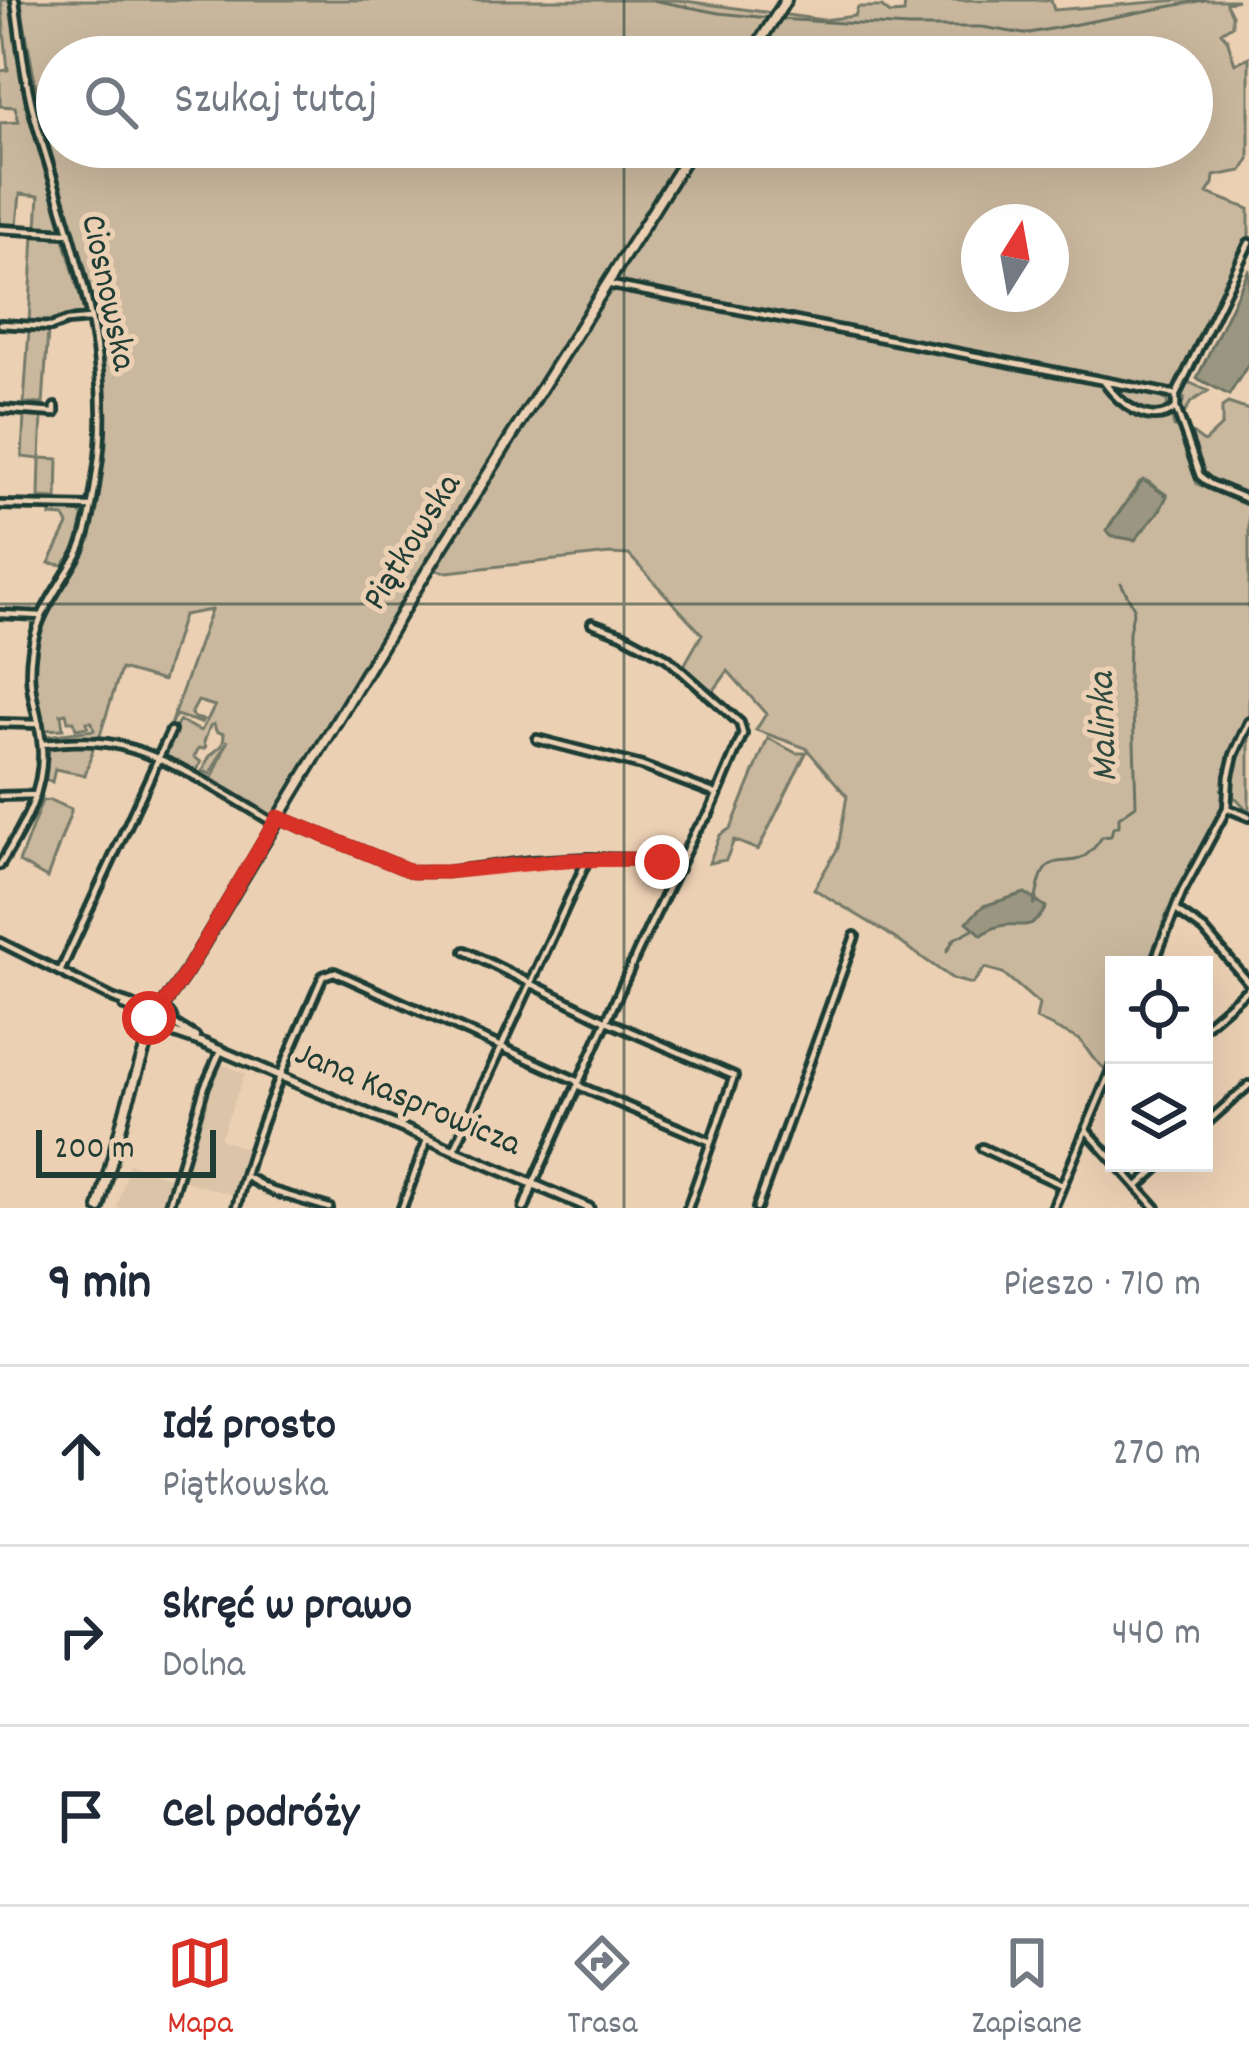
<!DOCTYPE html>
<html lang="pl">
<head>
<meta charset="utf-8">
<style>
  body { margin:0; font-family:Dekko,sans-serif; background:#f2f2f3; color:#1f2937 }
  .controls { position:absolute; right:36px; bottom:36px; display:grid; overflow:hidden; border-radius:0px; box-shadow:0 12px 48px #0002 }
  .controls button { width:108px; height:108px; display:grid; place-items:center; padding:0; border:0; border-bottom:3px solid #e0e1e3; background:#fff; color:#1f2937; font:60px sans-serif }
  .compass { position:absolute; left:961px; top:204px; width:108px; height:108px; border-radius:50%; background:#fff; box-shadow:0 12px 48px #0002; rotate:11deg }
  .scale { position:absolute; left:36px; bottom:30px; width:180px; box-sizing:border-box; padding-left:12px; border:6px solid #1f3d34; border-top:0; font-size:33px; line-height:42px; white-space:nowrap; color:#1f3d34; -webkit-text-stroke:9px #ecd0b3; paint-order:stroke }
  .stop { position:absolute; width:36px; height:36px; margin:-27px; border:9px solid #d93025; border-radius:50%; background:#fff }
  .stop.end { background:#d93025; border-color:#fff; box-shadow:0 3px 12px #0008 }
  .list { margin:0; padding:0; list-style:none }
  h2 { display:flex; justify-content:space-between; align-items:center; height:156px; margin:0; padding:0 48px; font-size:51px }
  h2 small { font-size:39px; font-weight:400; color:#747a83 }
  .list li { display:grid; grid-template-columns:78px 1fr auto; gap:36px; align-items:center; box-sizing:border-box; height:180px; padding:0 48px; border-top:3px solid #e0e1e3 }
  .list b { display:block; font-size:45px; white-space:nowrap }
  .list p { margin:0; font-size:39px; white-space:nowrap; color:#747a83 }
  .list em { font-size:39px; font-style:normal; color:#747a83 }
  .icon { flex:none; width:66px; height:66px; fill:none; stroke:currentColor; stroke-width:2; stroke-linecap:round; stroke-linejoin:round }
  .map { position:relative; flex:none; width:1249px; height:1208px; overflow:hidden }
  .search { position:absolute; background:#fff; box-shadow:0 12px 48px #0002; left:36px; right:36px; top:36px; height:132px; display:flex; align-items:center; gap:30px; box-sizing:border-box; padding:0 42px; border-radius:66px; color:#747a83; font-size:45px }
  .sheet { height:696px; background:#fff }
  nav { display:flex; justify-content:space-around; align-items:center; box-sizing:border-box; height:168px; border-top:3px solid #e0e1e3; background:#fff; font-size:33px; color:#747a83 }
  nav a { display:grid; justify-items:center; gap:6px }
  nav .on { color:#d93025 }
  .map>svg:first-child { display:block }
  .built { fill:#dbc4a8 }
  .green { fill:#cab89e; stroke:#747a69; stroke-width:3; fill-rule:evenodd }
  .water { fill:#9a9681; stroke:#697262; stroke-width:3 }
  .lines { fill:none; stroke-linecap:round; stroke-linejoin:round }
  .stream { stroke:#697262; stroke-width:3 }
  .minor-casing { stroke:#1f3d34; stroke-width:14 }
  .tertiary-casing { stroke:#1f3d34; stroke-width:15 }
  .secondary-casing { stroke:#1f3d34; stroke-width:16 }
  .minor { stroke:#ecd0b3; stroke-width:4.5 }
  .tertiary { stroke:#ecd0b3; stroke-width:6 }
  .secondary { stroke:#ecd0b3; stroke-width:8 }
  .route { stroke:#d93025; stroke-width:15 }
  .grid { fill:none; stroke:#1f3d34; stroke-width:3; stroke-opacity:0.55 }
  .labels { text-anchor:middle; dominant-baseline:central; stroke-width:10; stroke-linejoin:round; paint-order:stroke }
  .street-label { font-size:36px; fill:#1f3d34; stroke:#ecd0b3 }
  .water-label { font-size:39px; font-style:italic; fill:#314a40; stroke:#ecd0b3 }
</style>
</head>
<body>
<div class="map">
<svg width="1249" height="1208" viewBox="0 0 1249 1208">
  <rect width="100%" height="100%" fill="#ecd0b3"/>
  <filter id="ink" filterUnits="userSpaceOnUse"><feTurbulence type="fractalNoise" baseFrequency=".00833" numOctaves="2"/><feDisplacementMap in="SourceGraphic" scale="24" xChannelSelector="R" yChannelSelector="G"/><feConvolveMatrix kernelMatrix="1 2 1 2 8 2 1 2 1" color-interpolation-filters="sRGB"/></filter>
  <g filter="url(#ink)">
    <path class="built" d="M220,1063L245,1074L220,1139L247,1149L234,1195L181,1180Z
      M129,1164L172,1178L163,1208H117Z"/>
    <path class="green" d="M1,0H11L30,117L62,229L37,227L39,196L20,194L17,225H0V123L19,122L15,107L0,106V71L8,70Z
      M20,0H678L823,20L855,16L858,7H882L890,14L904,13L905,0H1051L1054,10L1180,0H1238L1226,3L1232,15V25L1221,32L1227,39L1235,64L1249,57V159L1242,171L1214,176L1213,184L1207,193L1249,209V238L1179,384L1172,389L1159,388L1156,395L1167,401L1168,407L1164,413L1172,418L1174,427L1178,429L1197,484L1249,503V812L1237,799L1222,791L1227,805L1178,895L1146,965H1114V1045L1105,1069L1093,1058L1080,1040L1036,1019L1039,1004L1003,973L985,968L972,984L953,979L887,933L814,889L838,848L847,796L806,748L756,730L766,714L728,671L712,693L682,669L702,634L629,555L610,554L447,572L423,568L271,818L211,781L228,740L210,774L203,771C205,766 208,757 212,754C220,747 224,746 224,734L216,731L214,724L210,726L204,742L206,747L203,749L199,748L194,757L201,762L196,772L163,756L179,721L201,731L215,706L198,701L191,714L195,718L203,720L201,723L176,715L170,725L211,610L183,615L163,681L121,669L100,735L91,738L47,739L46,736L94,730L92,722H87L88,727L76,729L74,721H68L66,713L61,714L63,729L43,730C32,687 29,644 52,604C63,586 78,567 85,548C89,536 90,523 92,511C107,441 109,388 96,318L42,121ZM57,57H1192V147H57ZM979,222H1051V294H979ZM1147,481L1167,495L1160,510L1135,539L1112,536L1107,530L1140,482Z
      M34,235L64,238L85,314C65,317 49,323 29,322Z
      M29,330L48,331L43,404L24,403Z
      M1186,381L1208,391L1191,402L1184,414L1188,430L1204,442L1222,425V407L1228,403L1249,410V495L1207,476L1200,466L1181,407L1185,397L1178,406V399Z
      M24,415L42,416L40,458L58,459L57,499L39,498L40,459L22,457Z
      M51,510L80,511L83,518L76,548L63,565L49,563L68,525L64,517L51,516Z
      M768,738L796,753H806L758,850L734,840L726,860L709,863L720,835L731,828Z
      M90,744L93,749L85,775L55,769L52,782L46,779L49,750L53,747Z
      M50,800L71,809V812L47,878L19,862L42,801Z"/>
    <path class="water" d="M1249,269V363L1229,395L1197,378Z
      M1143,480L1167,496L1160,510L1135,540L1112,536L1106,531Z
      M1025,893L1046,907C1028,942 1013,911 982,935L967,922L983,906Z"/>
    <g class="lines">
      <path class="stream" d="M652,0L719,13L769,18
        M778,19L908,27H982L1024,34L1204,0
        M1034,904C1038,894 1038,882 1043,873C1051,857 1066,864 1079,859C1089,855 1097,845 1102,837L1111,836L1113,827L1119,826V817L1136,805L1133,709L1128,682L1129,632L1134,608L1121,583
        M947,951L954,939L973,929"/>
      <defs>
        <path id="minor" d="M0,229L66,233
          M611,285L1176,395
          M0,324L51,327L67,321L89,319
          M1104,382C1120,404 1150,429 1176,408
          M1176,395L1249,243
          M1176,397V408L1200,476L1210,484L1249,500
          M0,409L55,413V407
          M0,505L90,507
          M0,614L42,616
          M0,723L39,724
          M537,739L642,766L716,794
          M42,744C64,742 86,740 107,743C161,751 228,795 274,823
          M0,796L36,795
          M1227,808L1249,817
          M278,817L413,872H446L531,861L588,858L641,859L679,869
          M0,865C24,826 48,786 41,738C36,703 26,687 32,649C37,612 62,584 79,552C89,532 94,494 97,472C116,355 69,236 37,125C25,85 21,42 15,0
          M1177,911L1204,930L1249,983
          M0,942L114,999L153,1012
          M465,951L611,1023L734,1076L688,1208
          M1153,965L1182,892L1227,808L1229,776L1234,755L1249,722
          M60,972L171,731
          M124,1006L148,1021
          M1204,1027L1249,988
          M1204,1125L1249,1085
          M1087,1131L1114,1161
          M982,1148L1062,1185
          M454,1150L588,858
          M1116,1163L1156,1208
          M245,1176L272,1191L329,1208
          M533,1184L637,953L695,832L709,814L743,734L740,723L667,658L622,634L592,623
          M1137,1187L1163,1163
          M168,1208L205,1086L221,1050
          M236,1208C256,1127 290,1052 323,976L334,972L575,1080L581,1087L711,1142
          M402,1208L427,1140
          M757,1208L855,936
          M1053,1208L1114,1063"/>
        <path id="tertiary" d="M172,1023L195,1037
          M168,1031L203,1043L589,1208
          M524,1208L533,1184"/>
        <path id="secondary" d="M750,57L786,0
          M160,1010L187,971L419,584L693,147
          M148 1022a12 12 0 1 1 24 0a12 12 0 1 1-24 0Z
          M99,1208L127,1104L151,1030"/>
      </defs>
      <use href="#minor" class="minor-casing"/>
      <use href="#tertiary" class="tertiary-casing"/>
      <use href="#secondary" class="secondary-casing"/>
      <use href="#minor" class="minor"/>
      <use href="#tertiary" class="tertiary"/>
      <use href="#secondary" class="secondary"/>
    </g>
  </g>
  <g class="lines" filter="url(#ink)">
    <path class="route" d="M149,1018L160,1010L187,971L278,817L413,872H446L565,860L641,859L662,862"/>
  </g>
  <path class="grid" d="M624,0V57M624,147V1208M0,604H1249"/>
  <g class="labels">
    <g class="street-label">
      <text transform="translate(106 293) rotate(78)">Ciosnowska</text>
      <text transform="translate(414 543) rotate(-58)">Piątkowska</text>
      <text transform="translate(407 1101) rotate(23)">Jana Kasprowicza</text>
    </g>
    <g class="water-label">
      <text transform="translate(1106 727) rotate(-92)">Malinka</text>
    </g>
  </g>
</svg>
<div class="controls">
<button><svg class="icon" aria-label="locate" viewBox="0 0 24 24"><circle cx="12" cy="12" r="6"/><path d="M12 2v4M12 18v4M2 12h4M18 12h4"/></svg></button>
<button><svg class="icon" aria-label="layers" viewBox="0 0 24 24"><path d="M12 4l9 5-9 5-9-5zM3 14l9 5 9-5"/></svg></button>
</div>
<svg class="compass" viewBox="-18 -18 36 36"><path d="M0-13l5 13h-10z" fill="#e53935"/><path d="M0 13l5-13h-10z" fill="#747a83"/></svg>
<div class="scale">200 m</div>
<div class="stop" style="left:149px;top:1018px"></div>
<div class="stop end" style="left:662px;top:862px"></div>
<div class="search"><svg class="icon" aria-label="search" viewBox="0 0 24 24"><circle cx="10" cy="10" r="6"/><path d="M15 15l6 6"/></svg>Szukaj tutaj</div>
</div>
<section class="sheet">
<h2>9 min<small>Pieszo · 710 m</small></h2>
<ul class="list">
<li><svg class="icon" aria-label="ahead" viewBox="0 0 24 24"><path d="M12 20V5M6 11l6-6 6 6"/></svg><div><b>Idź prosto</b><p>Piątkowska</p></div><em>270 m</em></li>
<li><svg class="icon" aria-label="right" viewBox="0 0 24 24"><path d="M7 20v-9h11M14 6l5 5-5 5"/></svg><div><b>Skręć w prawo</b><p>Dolna</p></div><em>440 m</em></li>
<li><svg class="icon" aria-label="arrive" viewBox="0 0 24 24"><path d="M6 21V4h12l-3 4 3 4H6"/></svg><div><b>Cel podróży</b></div></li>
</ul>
</section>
<nav>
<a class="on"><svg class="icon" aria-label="map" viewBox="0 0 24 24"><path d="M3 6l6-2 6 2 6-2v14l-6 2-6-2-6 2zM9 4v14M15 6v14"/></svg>Mapa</a>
<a><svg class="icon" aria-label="directions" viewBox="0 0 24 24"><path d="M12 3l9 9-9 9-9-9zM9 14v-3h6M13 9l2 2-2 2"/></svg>Trasa</a>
<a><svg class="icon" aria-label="saved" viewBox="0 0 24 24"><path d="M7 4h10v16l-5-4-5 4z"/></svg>Zapisane</a>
</nav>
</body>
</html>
